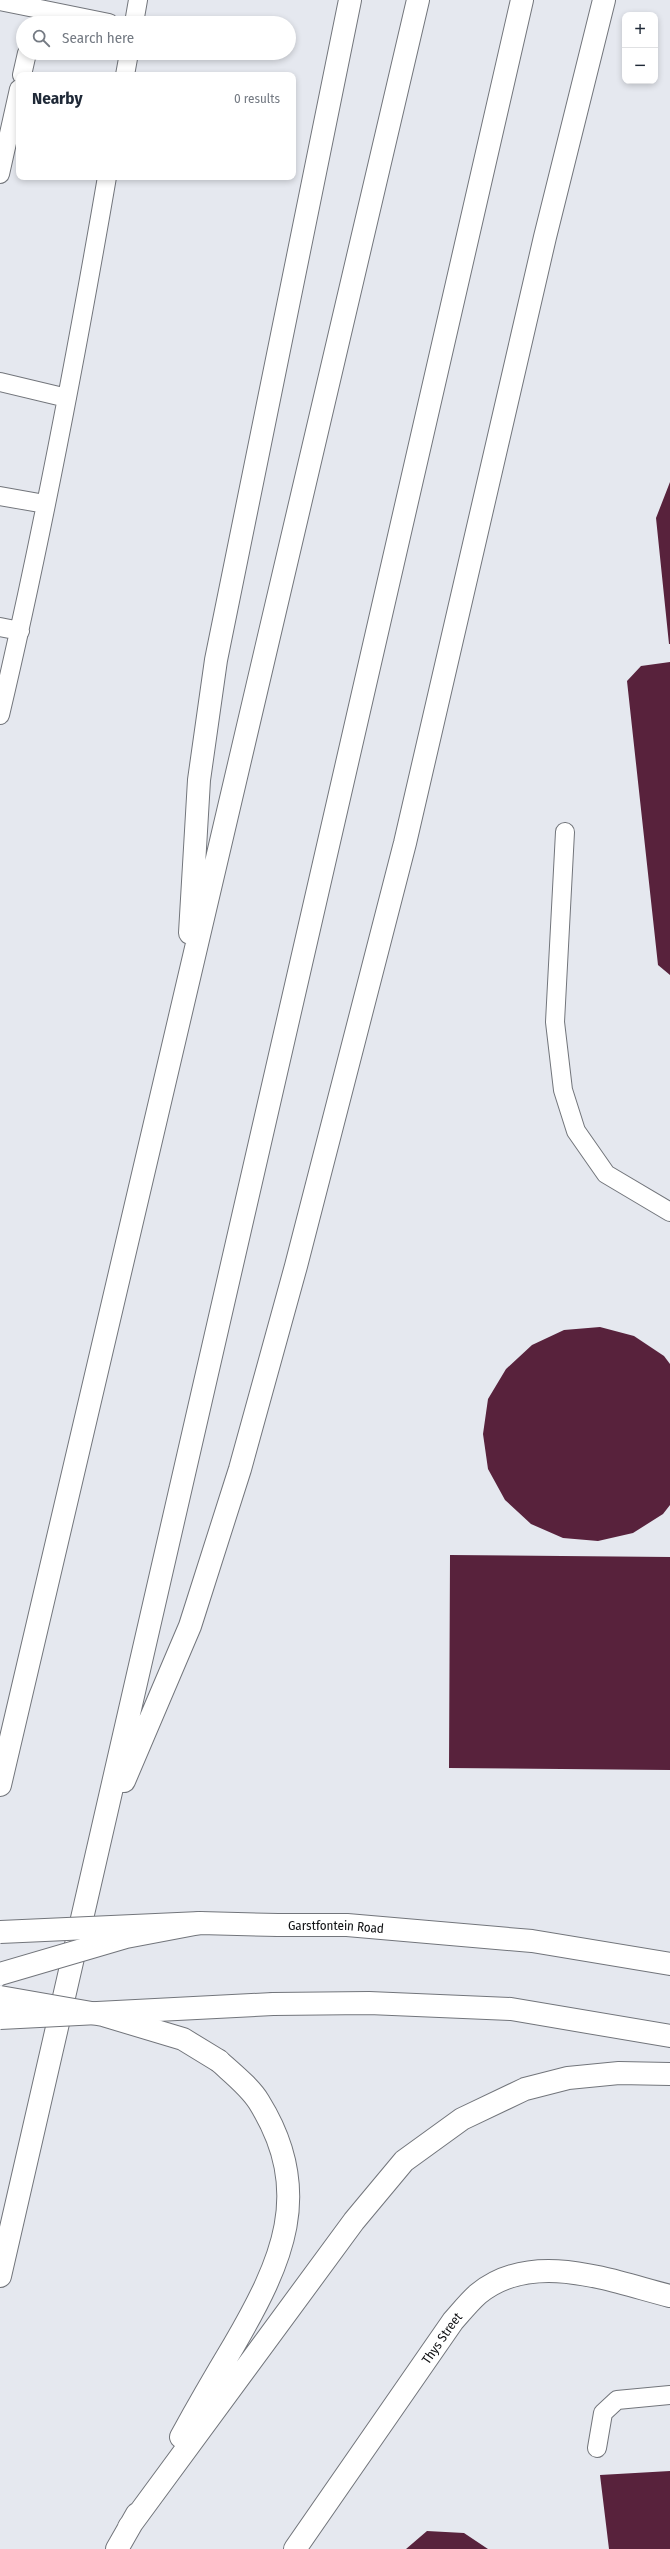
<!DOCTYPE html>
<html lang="en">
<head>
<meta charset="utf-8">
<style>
  body { margin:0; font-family:"Fira Sans Condensed",sans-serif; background:#f6f6f7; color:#1f2937 }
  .controls { position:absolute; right:12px; top:12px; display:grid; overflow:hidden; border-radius:8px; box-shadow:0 2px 6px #0003 }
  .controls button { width:36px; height:36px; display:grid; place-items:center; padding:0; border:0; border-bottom:1px solid #e0e1e3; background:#fff; color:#1f2937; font:20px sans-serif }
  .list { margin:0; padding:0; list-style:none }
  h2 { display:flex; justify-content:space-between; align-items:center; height:52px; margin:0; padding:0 16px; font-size:17px }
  h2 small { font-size:13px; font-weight:400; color:#747a83 }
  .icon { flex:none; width:22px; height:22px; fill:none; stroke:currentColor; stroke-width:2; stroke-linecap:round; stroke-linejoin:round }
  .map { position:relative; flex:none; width:670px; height:2549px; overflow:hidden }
  .search { position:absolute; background:#fff; box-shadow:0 2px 6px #0003; left:16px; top:16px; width:280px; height:44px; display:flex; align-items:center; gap:10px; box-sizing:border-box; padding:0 14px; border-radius:22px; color:#747a83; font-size:15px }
  .panel { position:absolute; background:#fff; box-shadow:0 2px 6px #0003; left:16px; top:72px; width:280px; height:108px; border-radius:8px }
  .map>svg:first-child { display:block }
  .building { fill:#58223c }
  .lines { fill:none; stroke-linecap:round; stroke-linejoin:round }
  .service-casing { stroke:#72757b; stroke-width:20 }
  .minor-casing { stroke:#72757b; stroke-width:24 }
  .secondary-casing { stroke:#72757b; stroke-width:24 }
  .motorway-casing { stroke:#72757b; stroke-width:24 }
  .service { stroke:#fff; stroke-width:18 }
  .minor { stroke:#fff; stroke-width:22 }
  .secondary { stroke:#fff; stroke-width:22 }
  .motorway { stroke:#fff; stroke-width:22 }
  .secondary-bridge-casing { stroke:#72757b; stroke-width:24; stroke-linecap:butt }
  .motorway-bridge-casing { stroke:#72757b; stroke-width:24; stroke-linecap:butt }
  .secondary-bridge { stroke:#fff; stroke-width:22 }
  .motorway-bridge { stroke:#fff; stroke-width:22 }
  .labels { text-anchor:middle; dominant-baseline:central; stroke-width:4; stroke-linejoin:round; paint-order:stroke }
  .street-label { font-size:13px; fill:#0f1012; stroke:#e5e8ef }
</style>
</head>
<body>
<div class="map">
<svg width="670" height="2549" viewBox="0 0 670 2549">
  <rect width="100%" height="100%" fill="#e5e8ef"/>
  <path class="building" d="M670,482V644H669L656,518Z
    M670,662V975L658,965L627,681L641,666Z
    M600,1327L634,1336L664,1356L670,1364V1505L663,1514L633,1533L598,1541L563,1538L531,1524L505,1500L488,1469L483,1434L488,1399L506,1369L532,1345L564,1330Z
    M450,1555L670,1557V1770L449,1768Z
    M670,2471V2549H609L600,2475Z
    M427,2531L464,2533L488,2549H406Z"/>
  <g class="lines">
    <defs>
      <path id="service" d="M0,1L109,23
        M134,23L138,0
        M22,75L27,53
        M125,75L129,53
        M0,174L19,89
        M0,382L67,398
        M0,496L45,504
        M0,627L20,631
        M0,715C42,537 76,357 107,177
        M565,832L555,1022L563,1090L576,1131L606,1174L670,1212
        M597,2448L603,2413L617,2400L670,2395"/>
      <g id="minor">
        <path id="s1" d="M295,2549L453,2321C461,2312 469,2302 478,2294C533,2249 610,2281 670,2296"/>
      </g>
      <g id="secondary">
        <path id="s2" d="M278,1925H347L532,1941L670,1964"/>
        <path d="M273,2004L369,2003L511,2009L670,2036"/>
      </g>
      <path id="motorway" d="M190,933L199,780L216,660L350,0
        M124,1781L190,1626L240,1469L296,1266L405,843L545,237L604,0
        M0,1785L418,0
        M0,2276L522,0
        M181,2437C198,2406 216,2375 234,2345C282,2262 315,2192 259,2102C250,2087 232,2073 219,2061
        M129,2527L354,2221L404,2161L462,2119L525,2089L568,2078L619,2073L670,2074
        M117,2549L137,2514"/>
    </defs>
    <use href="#service" class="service-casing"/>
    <use href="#minor" class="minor-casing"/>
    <use href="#secondary" class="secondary-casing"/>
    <use href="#motorway" class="motorway-casing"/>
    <use href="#service" class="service"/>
    <use href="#minor" class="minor"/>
    <use href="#secondary" class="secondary"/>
    <use href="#motorway" class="motorway"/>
    <defs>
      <path id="secondary-bridge" d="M0,1932L200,1923L278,1925
        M0,2018L273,2004"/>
      <path id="motorway-bridge" d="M0,1974L126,1937L200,1923
        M0,1997L103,2015L183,2039L219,2061"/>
    </defs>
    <use href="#secondary-bridge" class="secondary-bridge-casing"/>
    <use href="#motorway-bridge" class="motorway-bridge-casing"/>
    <use href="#secondary-bridge" class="secondary-bridge"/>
    <use href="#motorway-bridge" class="motorway-bridge"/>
  </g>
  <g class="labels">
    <g class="street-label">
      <text stroke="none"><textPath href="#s2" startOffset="58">Garstfontein Road</textPath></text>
      <text stroke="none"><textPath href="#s1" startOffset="257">Thys Street</textPath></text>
    </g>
  </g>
</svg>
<div class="controls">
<button>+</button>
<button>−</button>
</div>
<div class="search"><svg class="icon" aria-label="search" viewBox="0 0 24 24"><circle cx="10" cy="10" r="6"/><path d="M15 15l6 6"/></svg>Search here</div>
<section class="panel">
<h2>Nearby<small>0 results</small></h2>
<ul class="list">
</ul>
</section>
</div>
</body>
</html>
